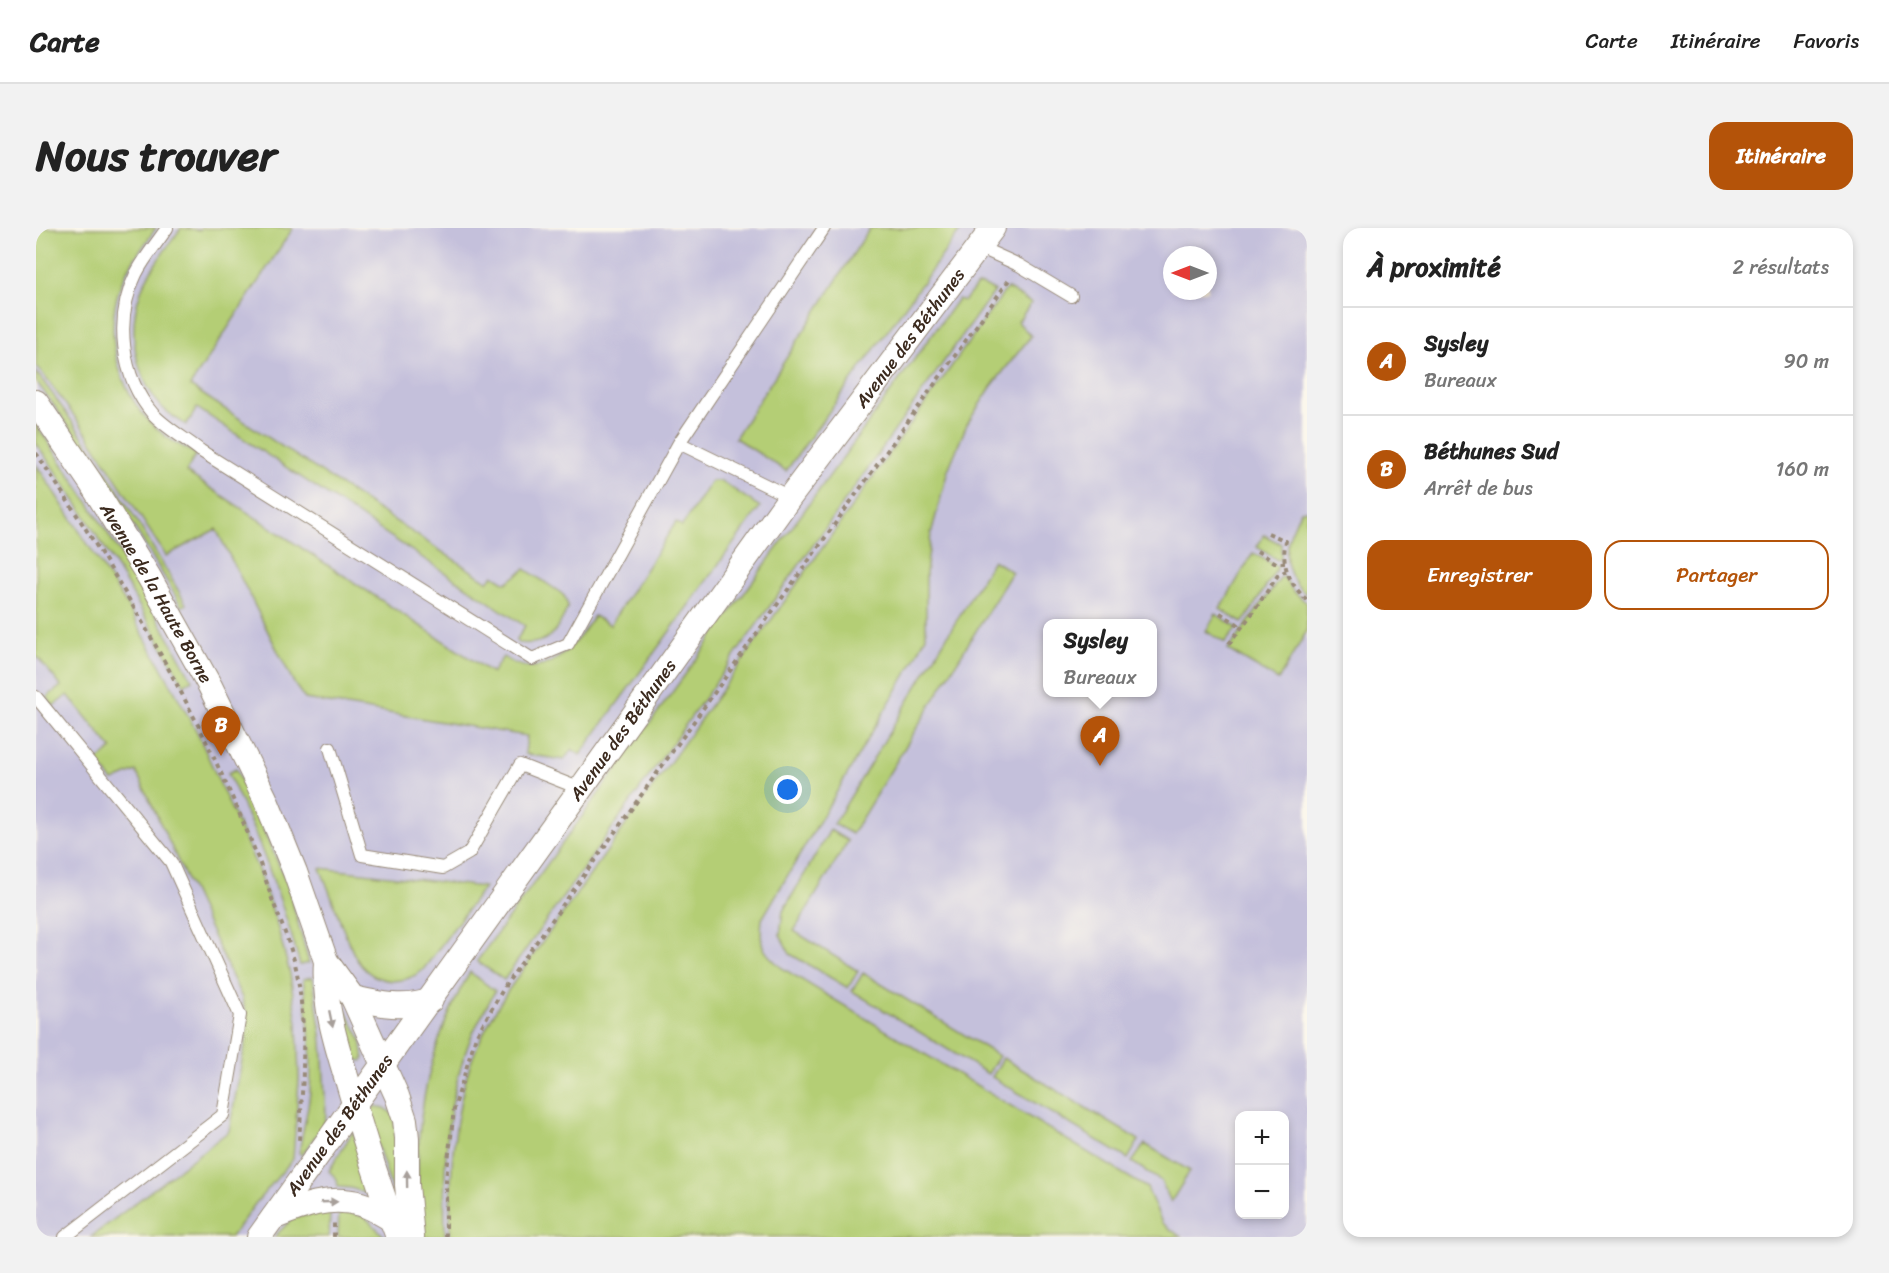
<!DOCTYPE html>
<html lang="fr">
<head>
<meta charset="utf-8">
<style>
  body { margin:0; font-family:Sriracha,sans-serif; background:#f2f2f2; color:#222 }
  .controls { position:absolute; right:18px; bottom:18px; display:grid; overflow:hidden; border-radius:12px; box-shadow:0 3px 9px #0003 }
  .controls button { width:54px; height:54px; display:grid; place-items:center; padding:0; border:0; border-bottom:2px solid #e0e0e0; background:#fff; color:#222; font:30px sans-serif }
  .compass { position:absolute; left:1127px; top:18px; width:54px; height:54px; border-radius:50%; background:#fff; box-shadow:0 3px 9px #0003; rotate:270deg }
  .you { position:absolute; left:752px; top:562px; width:21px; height:21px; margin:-15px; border:4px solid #fff; border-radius:50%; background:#1a73e8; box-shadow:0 0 0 9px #1a73e833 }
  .badge { display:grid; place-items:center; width:39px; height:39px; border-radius:50%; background:#b45309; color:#fff; font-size:20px; font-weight:700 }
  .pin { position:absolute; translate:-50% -50px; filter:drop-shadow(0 2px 3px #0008) }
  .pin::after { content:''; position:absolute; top:32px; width:21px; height:18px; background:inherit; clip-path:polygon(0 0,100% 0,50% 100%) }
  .popup { position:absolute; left:1007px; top:391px; width:114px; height:78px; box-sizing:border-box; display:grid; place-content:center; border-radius:12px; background:#fff; filter:drop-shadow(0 2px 4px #0005); font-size:20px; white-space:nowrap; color:#767676 }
  .popup b { font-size:22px; color:#222 }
  .popup::after { content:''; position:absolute; left:50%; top:100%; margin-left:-12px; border:12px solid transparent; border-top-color:#fff }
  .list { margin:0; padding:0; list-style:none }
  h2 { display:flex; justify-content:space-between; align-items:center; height:78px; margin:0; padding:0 24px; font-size:26px }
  h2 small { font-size:20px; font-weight:400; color:#767676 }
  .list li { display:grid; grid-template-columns:39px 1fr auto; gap:18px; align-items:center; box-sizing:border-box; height:108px; padding:0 24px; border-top:2px solid #e0e0e0 }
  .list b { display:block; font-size:22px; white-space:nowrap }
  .list p { margin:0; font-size:20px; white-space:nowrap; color:#767676 }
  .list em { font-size:20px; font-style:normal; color:#767676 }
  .actions { display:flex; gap:12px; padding:18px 24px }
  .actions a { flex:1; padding:14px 0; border:2px solid #b45309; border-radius:18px; text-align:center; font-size:21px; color:#b45309 }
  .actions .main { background:#b45309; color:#fff }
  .map { position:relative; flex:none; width:1271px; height:1009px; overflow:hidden; border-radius:18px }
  header { display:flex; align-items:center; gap:36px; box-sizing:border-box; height:84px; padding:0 30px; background:#fff; border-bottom:2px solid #e0e0e0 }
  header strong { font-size:28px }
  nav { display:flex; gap:33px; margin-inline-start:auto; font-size:21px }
  .intro { display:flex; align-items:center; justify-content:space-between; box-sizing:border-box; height:144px; padding:0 36px }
  h1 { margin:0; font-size:42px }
  .button { padding:15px 27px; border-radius:18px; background:#b45309; color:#fff; font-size:21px; font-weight:700 }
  main { display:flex; gap:36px; padding:0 36px }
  aside { flex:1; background:#fff; border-radius:18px; box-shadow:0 3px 9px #0003 }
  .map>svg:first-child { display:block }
  .industrial { fill:#c4c0db; fill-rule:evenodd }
  .green { fill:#b4ce74; stroke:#787c49; stroke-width:1.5 }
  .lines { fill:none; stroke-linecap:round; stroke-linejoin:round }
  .service-casing { stroke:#988a78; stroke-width:14 }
  .minor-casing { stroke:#988a78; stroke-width:26 }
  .path { stroke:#988a78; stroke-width:4; stroke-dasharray:4.5 4.5; stroke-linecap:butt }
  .service { stroke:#fff; stroke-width:12 }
  .minor { stroke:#fff; stroke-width:24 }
  .oneway { fill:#a79f9a }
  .labels { text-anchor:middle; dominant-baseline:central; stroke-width:5; stroke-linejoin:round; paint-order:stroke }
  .street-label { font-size:18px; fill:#3b2a1e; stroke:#fbf7ec }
</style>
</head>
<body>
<header>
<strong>Carte</strong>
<nav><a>Carte</a><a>Itinéraire</a><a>Favoris</a></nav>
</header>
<div class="intro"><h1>Nous trouver</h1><a class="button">Itinéraire</a></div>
<main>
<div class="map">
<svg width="1271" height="1009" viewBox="0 0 1271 1009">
  <rect width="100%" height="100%" fill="#fbf7ec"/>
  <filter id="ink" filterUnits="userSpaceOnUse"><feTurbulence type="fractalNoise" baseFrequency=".0167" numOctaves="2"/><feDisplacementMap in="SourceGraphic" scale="12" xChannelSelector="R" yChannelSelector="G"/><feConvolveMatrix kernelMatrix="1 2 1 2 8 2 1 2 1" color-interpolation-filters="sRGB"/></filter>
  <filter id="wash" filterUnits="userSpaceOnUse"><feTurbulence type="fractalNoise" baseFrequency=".008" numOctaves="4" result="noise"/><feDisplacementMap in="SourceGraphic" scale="24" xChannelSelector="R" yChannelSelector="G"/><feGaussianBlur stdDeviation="1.35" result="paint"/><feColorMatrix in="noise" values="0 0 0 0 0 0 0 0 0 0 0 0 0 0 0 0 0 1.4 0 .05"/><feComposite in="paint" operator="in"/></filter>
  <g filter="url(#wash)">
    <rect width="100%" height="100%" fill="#f5e9d2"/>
    <path class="industrial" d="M0,0H1271V1009H0ZM1136,27H1172V63H1136ZM1012,396H1116V464H1012ZM1204,888H1248V986H1204Z"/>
    <path class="green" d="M0,0H120C108,18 91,38 84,59C66,111 85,173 128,207C138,215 150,220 160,226L150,244L456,445L467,429C508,457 538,420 558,388L574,397L640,294L646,298L675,253H685L724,279L544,527L536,521L528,532L489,526L491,508L269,471L259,457L180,301L130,328L45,197L0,137Z
      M145,0L164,2L165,0H257L154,158L452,354L457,347L470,355L489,341L525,365L529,369L532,379C521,405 512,418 482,415L480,413L489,398L161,180L150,197C141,191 131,185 124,177C98,146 91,101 105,63C114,40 131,20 145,0Z
      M834,0H926L750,243L699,210Z
      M941,57H947L958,63L468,752L441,733L922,71L928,73Z
      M971,60L995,75L982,94L995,108L955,159L931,196L912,242L895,306L890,345V408L879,431L726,691C723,718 726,723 746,740L1111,960L1126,995L1145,1009H414C414,950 416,891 435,834C444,809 457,786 471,764Z
      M0,144C56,217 104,296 150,376L146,379C101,301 54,224 0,153Z
      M0,196L52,274L95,342L156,452L148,457L86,348L44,280L0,215Z
      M0,236L89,374L161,504L221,639L240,693L254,746L261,796L263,851L257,931L219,976L195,1009H55L193,903L210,811L211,791L206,770L100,543L77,553L60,534L76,521L32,467L17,478L11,469L25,458L0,427Z
      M1271,282V367C1254,354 1246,331 1253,310C1256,301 1261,292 1264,283Z
      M1228,307L1245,316V331L1241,332L1221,319Z
      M1217,325L1242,339L1211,389L1206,395L1184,381Z
      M957,332L976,344L816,606L798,596Z
      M1245,349H1248L1257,363L1271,375V403L1242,452L1192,422Z
      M1180,386L1201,400L1189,415L1170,403Z
      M200,541L251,655L273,735L264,737C246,670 222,608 192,545Z
      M794,602L812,613L758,703L822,743L812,760L754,726L744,707L747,683Z
      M284,640L448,659L387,742C367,758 340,756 324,736C316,726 311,710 306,698C299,679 292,659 284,640Z
      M434,744L459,763C451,779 441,795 434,812C409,876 407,942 409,1009H387C373,917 387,825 434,744Z
      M827,745L963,828L952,846L816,763Z
      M277,749L286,814L290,888L288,896L266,927L263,925C266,904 272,885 274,864C277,826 272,789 267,751Z
      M302,768L325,811L328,831L326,833L319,831L313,827Z
      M967,830L1103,912L1092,931L956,849Z
      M339,878L349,880L358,887L368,1000L333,890V885Z
      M317,903L337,968L315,960L302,959L301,951L293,943Z
      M1109,916L1154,943L1135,974L1125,953L1096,934Z
      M294,982L293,1009H238L257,990Z
      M303,982L329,989L349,1009H302Z"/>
  </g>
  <g filter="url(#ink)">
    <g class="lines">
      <defs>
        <path id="service" d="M131,0C121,15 108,30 100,46C78,90 85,149 117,186C130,200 150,211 165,223L496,431L532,416L643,215L788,0
          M943,19L983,37L1035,68
          M643,215L754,269
          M0,469L135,634L204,787L187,887L29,1009
          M294,520L326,627L407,640L433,625L484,537L545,561"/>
        <g id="minor">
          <path id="s1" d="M0,174L55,255L113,349L174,458L229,570L259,644L290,733L317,770L361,868L369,892L371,910V957L376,1009"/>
          <path d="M290,733C287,775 300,816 312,855C327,907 343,959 362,1009"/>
          <path d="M317,770C343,776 370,782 395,772"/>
          <path d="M237,990C266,978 294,967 325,976C335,979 346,986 355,991"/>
          <path id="s2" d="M223,1009L754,269L957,0"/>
        </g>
      </defs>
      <use href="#service" class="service-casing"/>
      <use href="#minor" class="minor-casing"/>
      <path class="path" d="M0,225C66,323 127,423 178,530C199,575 220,620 235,668C244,693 256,719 261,745C271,801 267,856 263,912
        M1232,305L1250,313C1244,336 1254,357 1271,372
        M1221,323L1240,335H1249
        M1184,385L1206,399
        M1193,416L1218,383L1242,347L1250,343
        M298,1009V995
        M410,1009V951L418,881L440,808L469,758L973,52"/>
      <use href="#service" class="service"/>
      <use href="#minor" class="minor"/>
    </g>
    <defs><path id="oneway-solid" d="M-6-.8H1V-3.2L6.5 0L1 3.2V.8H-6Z" transform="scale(1.5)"/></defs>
    <g class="oneway">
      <use href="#oneway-solid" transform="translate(295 791) rotate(78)"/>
      <use href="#oneway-solid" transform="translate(371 951) rotate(-91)"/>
      <use href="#oneway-solid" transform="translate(293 974) rotate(-2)"/>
    </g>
  </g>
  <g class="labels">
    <g class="street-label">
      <text stroke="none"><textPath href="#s2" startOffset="1110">Avenue des Béthunes</textPath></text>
      <text stroke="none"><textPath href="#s1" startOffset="226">Avenue de la Haute Borne</textPath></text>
      <text stroke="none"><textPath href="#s2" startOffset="624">Avenue des Béthunes</textPath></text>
      <text stroke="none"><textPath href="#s2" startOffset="138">Avenue des Béthunes</textPath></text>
    </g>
  </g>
</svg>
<div class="controls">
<button>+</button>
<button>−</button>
</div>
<svg class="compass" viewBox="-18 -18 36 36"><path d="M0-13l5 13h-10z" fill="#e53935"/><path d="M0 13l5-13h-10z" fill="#767676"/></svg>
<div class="you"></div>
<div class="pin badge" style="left:1064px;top:538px">A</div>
<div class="popup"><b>Sysley</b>Bureaux</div>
<div class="pin badge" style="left:185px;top:528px">B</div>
</div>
<aside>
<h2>À proximité<small>2 résultats</small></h2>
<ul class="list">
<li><span class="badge">A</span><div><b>Sysley</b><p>Bureaux</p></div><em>90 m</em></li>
<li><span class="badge">B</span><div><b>Béthunes Sud</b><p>Arrêt de bus</p></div><em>160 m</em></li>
</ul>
<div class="actions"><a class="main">Enregistrer</a><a>Partager</a></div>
</aside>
</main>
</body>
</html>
